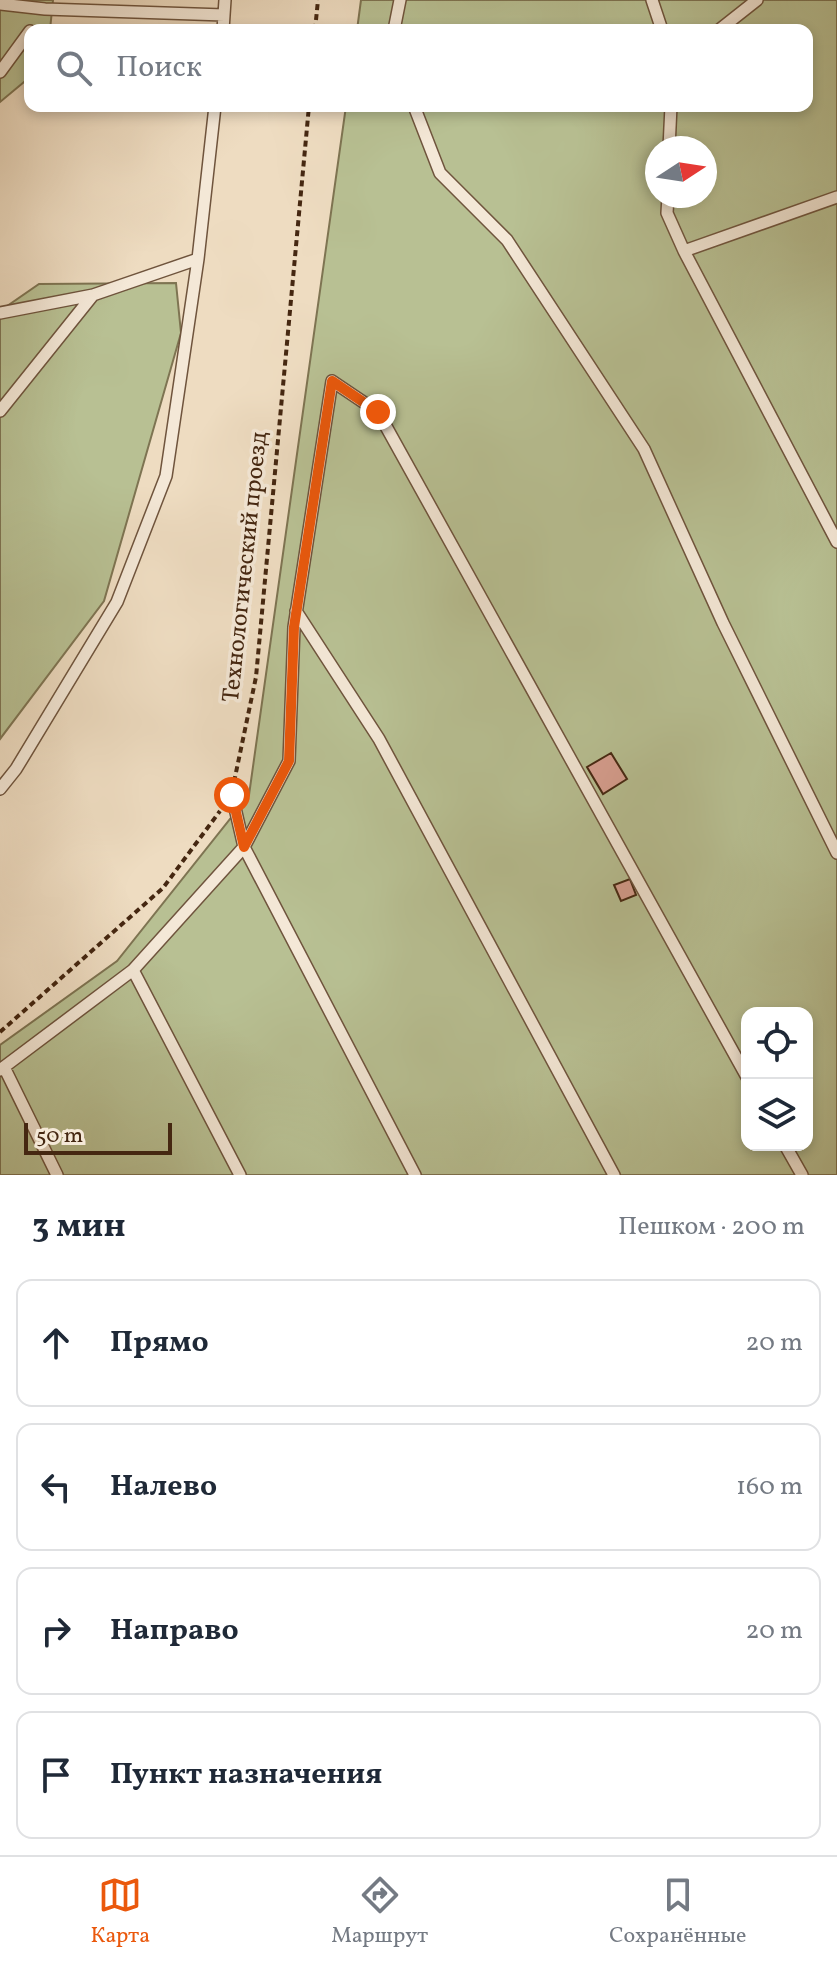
<!DOCTYPE html>
<html lang="ru">
<head>
<meta charset="utf-8">
<style>
  body { margin:0; font-family:Vollkorn,serif; background:#f2f2f3; color:#1f2937 }
  .controls { position:absolute; right:24px; bottom:24px; display:grid; overflow:hidden; border-radius:16px; box-shadow:0 4px 12px #0003 }
  .controls button { width:72px; height:72px; display:grid; place-items:center; padding:0; border:0; border-bottom:2px solid #e0e1e3; background:#fff; color:#1f2937; font:40px sans-serif }
  .compass { position:absolute; left:645px; top:136px; width:72px; height:72px; border-radius:50%; background:#fff; box-shadow:0 4px 12px #0003; rotate:78deg }
  .scale { position:absolute; left:24px; bottom:20px; width:148px; box-sizing:border-box; padding-left:8px; border:4px solid #452711; border-top:0; font-size:22px; line-height:28px; white-space:nowrap; color:#452711; -webkit-text-stroke:6px #f4e8d7; paint-order:stroke }
  .stop { position:absolute; width:24px; height:24px; margin:-18px; border:6px solid #ea580c; border-radius:50%; background:#fff }
  .stop.end { background:#ea580c; border-color:#fff; box-shadow:0 2px 8px #0008 }
  .list { margin:0; padding:0; list-style:none }
  h2 { display:flex; justify-content:space-between; align-items:center; height:104px; margin:0; padding:0 32px; font-size:34px }
  h2 small { font-size:26px; font-weight:400; color:#747a83 }
  .list li { display:grid; grid-template-columns:52px 1fr auto; gap:24px; align-items:center; box-sizing:border-box; height:128px; margin:0 16px 16px; padding:0 16px; border:2px solid #e0e1e3; border-radius:16px }
  .list b { display:block; font-size:30px; white-space:nowrap }
  .list em { font-size:26px; font-style:normal; color:#747a83 }
  .icon { flex:none; width:44px; height:44px; fill:none; stroke:currentColor; stroke-width:2; stroke-linecap:round; stroke-linejoin:round }
  .map { position:relative; flex:none; width:837px; height:1175px; overflow:hidden }
  .search { position:absolute; background:#fff; box-shadow:0 4px 12px #0003; left:24px; right:24px; top:24px; height:88px; display:flex; align-items:center; gap:20px; box-sizing:border-box; padding:0 28px; border-radius:16px; color:#747a83; font-size:30px }
  .sheet { height:680px; background:#fff }
  nav { display:flex; justify-content:space-around; align-items:center; box-sizing:border-box; height:112px; border-top:2px solid #e0e1e3; background:#fff; font-size:22px; color:#747a83 }
  nav a { display:grid; justify-items:center; gap:4px }
  nav .on { color:#ea580c }
  .map>svg:first-child { display:block }
  .green { fill:#b8c093; stroke:#7e7452; stroke-width:2; fill-rule:evenodd }
  .building { fill:#d9a092; stroke:#452711; stroke-width:2 }
  .lines { fill:none; stroke-linecap:round; stroke-linejoin:round }
  .service-casing { stroke:#6f543d; stroke-width:14 }
  .path { stroke:#452711; stroke-width:4; stroke-dasharray:6 4; stroke-linecap:butt }
  .service { stroke:#f4e8d7; stroke-width:11 }
  .route { stroke:#ea580c; stroke-width:10 }
  .labels { text-anchor:middle; dominant-baseline:central; stroke-width:7; stroke-linejoin:round; paint-order:stroke }
  .street-label { font-size:24px; fill:#452711; stroke:#f4e8d7 }
</style>
</head>
<body>
<div class="map">
<svg width="837" height="1175" viewBox="0 0 837 1175">
  <rect width="100%" height="100%" fill="#eedcc1"/>
  <filter id="stains"><feTurbulence type="fractalNoise" baseFrequency=".0025" numOctaves="4"/><feColorMatrix values="0 0 0 0 .2 0 0 0 0 .09 0 0 0 0 .02 0 0 0 .5 -.17"/></filter>
  <radialGradient id="worn" r=".72"><stop offset=".6" stop-color="#630" stop-opacity="0"/><stop offset="1" stop-color="#630" stop-opacity=".3"/></radialGradient>
  <path class="green" d="M0,0H53L50,30H30V77L0,102Z
    M361,0H837V1175H0V1045L117,961L249,795L346,106H807V30H357ZM657,148H705V196H657ZM747,1013H807V1145H747Z
    M176,283L181,333L104,601L0,739V311L39,284Z"/>
  <path class="building" d="M611,753L627,779L603,794L587,767Z
    M630,879L636,895L621,901L614,885Z"/>
  <g class="lines">
    <defs>
      <path id="service" d="M652,0L662,30
        M0,4L45,9L224,15
        M223,30L225,0
        M394,30L400,0
        M719,30L757,0
        M0,72L30,31
        M414,106L440,173L507,240L644,449L723,623L837,853
        M669,148L671,106
        M668,196L667,213L684,251L837,542
        M684,251L837,197
        M0,313L93,295L198,259
        M0,411L93,295
        M296,611L379,739L614,1175
        M0,789L16,769L117,602L166,476L198,259L215,106
        M232,795L244,847L415,1175
        M133,970L240,1175
        M4,1067L57,1175
        M0,1070L133,970L244,847L289,761L294,627L332,381L378,412L747,1077
        M785,1145L802,1175"/>
    </defs>
    <use href="#service" class="service-casing"/>
    <path class="path" d="M315,30L318,0
      M234,782L256,677L309,106
      M0,1032L163,888L220,811"/>
    <use href="#service" class="service"/>
  </g>
  <g class="lines">
    <path class="route" d="M232,795L244,847L289,761L294,627L332,381L378,412"/>
  </g>
  <g class="labels">
    <g class="street-label">
      <text transform="translate(246 567) rotate(-84)">Технологический проезд</text>
    </g>
  </g>
  <rect width="100%" height="100%" filter="url(#stains)"/>
  <rect width="100%" height="100%" fill="url(#worn)"/>
</svg>
<div class="controls">
<button><svg class="icon" aria-label="locate" viewBox="0 0 24 24"><circle cx="12" cy="12" r="6"/><path d="M12 2v4M12 18v4M2 12h4M18 12h4"/></svg></button>
<button><svg class="icon" aria-label="layers" viewBox="0 0 24 24"><path d="M12 4l9 5-9 5-9-5zM3 14l9 5 9-5"/></svg></button>
</div>
<svg class="compass" viewBox="-18 -18 36 36"><path d="M0-13l5 13h-10z" fill="#e53935"/><path d="M0 13l5-13h-10z" fill="#747a83"/></svg>
<div class="scale">50 m</div>
<div class="stop" style="left:232px;top:795px"></div>
<div class="stop end" style="left:378px;top:412px"></div>
<div class="search"><svg class="icon" aria-label="search" viewBox="0 0 24 24"><circle cx="10" cy="10" r="6"/><path d="M15 15l6 6"/></svg>Поиск</div>
</div>
<section class="sheet">
<h2>3 мин<small>Пешком · 200 m</small></h2>
<ul class="list">
<li><svg class="icon" aria-label="ahead" viewBox="0 0 24 24"><path d="M12 20V5M6 11l6-6 6 6"/></svg><div><b>Прямо</b></div><em>20 m</em></li>
<li><svg class="icon" aria-label="left" viewBox="0 0 24 24"><path d="M17 20v-9H6M10 6l-5 5 5 5"/></svg><div><b>Налево</b></div><em>160 m</em></li>
<li><svg class="icon" aria-label="right" viewBox="0 0 24 24"><path d="M7 20v-9h11M14 6l5 5-5 5"/></svg><div><b>Направо</b></div><em>20 m</em></li>
<li><svg class="icon" aria-label="arrive" viewBox="0 0 24 24"><path d="M6 21V4h12l-3 4 3 4H6"/></svg><div><b>Пункт назначения</b></div></li>
</ul>
</section>
<nav>
<a class="on"><svg class="icon" aria-label="map" viewBox="0 0 24 24"><path d="M3 6l6-2 6 2 6-2v14l-6 2-6-2-6 2zM9 4v14M15 6v14"/></svg>Карта</a>
<a><svg class="icon" aria-label="directions" viewBox="0 0 24 24"><path d="M12 3l9 9-9 9-9-9zM9 14v-3h6M13 9l2 2-2 2"/></svg>Маршрут</a>
<a><svg class="icon" aria-label="saved" viewBox="0 0 24 24"><path d="M7 4h10v16l-5-4-5 4z"/></svg>Сохранённые</a>
</nav>
</body>
</html>
